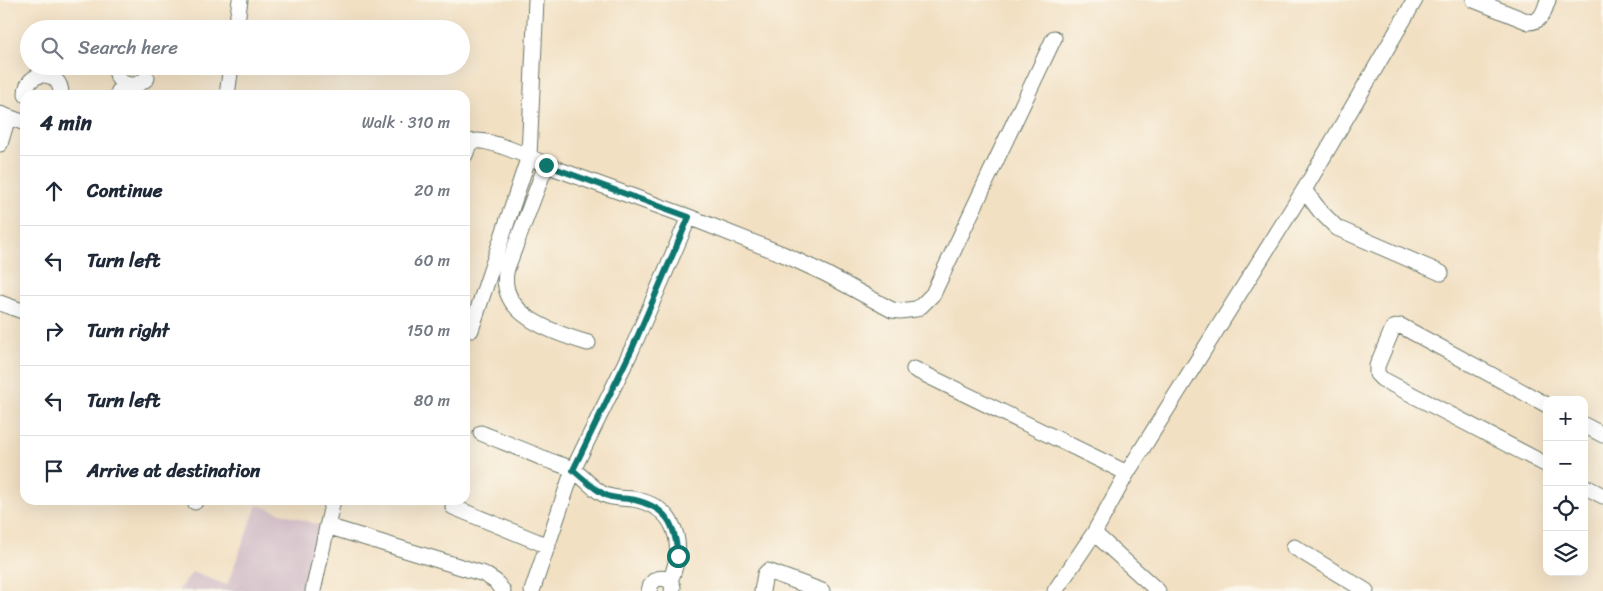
<!DOCTYPE html>
<html lang="en">
<head>
<meta charset="utf-8">
<style>
  body { margin:0; font-family:Sriracha,sans-serif; background:#f6f6f7; color:#1f2937 }
  .controls { position:absolute; right:15px; bottom:15px; display:grid; overflow:hidden; border-radius:10px; box-shadow:0 5px 20px #0002 }
  .controls button { width:45px; height:45px; display:grid; place-items:center; padding:0; border:0; border-bottom:1px solid #e0e1e3; background:#fff; color:#1f2937; font:25px sans-serif }
  .stop { position:absolute; width:15px; height:15px; margin:-11px; border:4px solid #0f766e; border-radius:50%; background:#fff }
  .stop.end { background:#0f766e; border-color:#fff; box-shadow:0 1px 5px #0008 }
  .list { margin:0; padding:0; list-style:none }
  h2 { display:flex; justify-content:space-between; align-items:center; height:65px; margin:0; padding:0 20px; font-size:21px }
  h2 small { font-size:16px; font-weight:400; color:#747a83 }
  .list li { display:grid; grid-template-columns:32px 1fr auto; gap:15px; align-items:center; box-sizing:border-box; height:70px; padding:0 20px; border-top:1px solid #e0e1e3 }
  .list b { display:block; font-size:19px; white-space:nowrap }
  .list em { font-size:16px; font-style:normal; color:#747a83 }
  .icon { flex:none; width:28px; height:28px; fill:none; stroke:currentColor; stroke-width:2; stroke-linecap:round; stroke-linejoin:round }
  .map { position:relative; flex:none; width:1603px; height:591px; overflow:hidden }
  .search { position:absolute; background:#fff; box-shadow:0 5px 20px #0002; left:20px; top:20px; width:450px; height:55px; display:flex; align-items:center; gap:12px; box-sizing:border-box; padding:0 18px; border-radius:28px; color:#747a83; font-size:19px }
  .panel { position:absolute; background:#fff; box-shadow:0 5px 20px #0002; left:20px; top:90px; width:450px; height:415px; border-radius:15px }
  .map>svg:first-child { display:block }
  .industrial { fill:#d2bdc8 }
  .lines { fill:none; stroke-linecap:round; stroke-linejoin:round }
  .minor-casing { stroke:#697666; stroke-width:17 }
  .minor { stroke:#fff; stroke-width:15 }
  .route { stroke:#0f766e; stroke-width:6 }
</style>
</head>
<body>
<div class="map">
<svg width="1603" height="591" viewBox="0 0 1603 591">
  <rect width="100%" height="100%" fill="#fbf7ec"/>
  <filter id="ink" filterUnits="userSpaceOnUse"><feTurbulence type="fractalNoise" baseFrequency=".02" numOctaves="2"/><feDisplacementMap in="SourceGraphic" scale="10" xChannelSelector="R" yChannelSelector="G"/><feConvolveMatrix kernelMatrix="1 2 1 2 8 2 1 2 1" color-interpolation-filters="sRGB"/></filter>
  <filter id="wash" filterUnits="userSpaceOnUse"><feTurbulence type="fractalNoise" baseFrequency=".0096" numOctaves="4" result="noise"/><feDisplacementMap in="SourceGraphic" scale="20" xChannelSelector="R" yChannelSelector="G"/><feGaussianBlur stdDeviation="1.12" result="paint"/><feColorMatrix in="noise" values="0 0 0 0 0 0 0 0 0 0 0 0 0 0 0 0 0 1.4 0 .05"/><feComposite in="paint" operator="in"/></filter>
  <g filter="url(#wash)">
    <rect width="100%" height="100%" fill="#f2e0c3"/>
    <path class="industrial" d="M257,505L322,526L301,591H178L192,572L227,585Z"/>
  </g>
  <g filter="url(#ink)">
    <g class="lines">
      <defs>
        <path id="minor" d="M1474,0L1529,22C1542,22 1544,11 1548,0
          M236,29L240,0
          M115,66L118,78L123,83L117,95
          M123,83C133,87 139,85 147,78
          M26,95C25,69 62,68 61,95
          M227,95L231,66
          M0,114L25,123
          M0,144L8,117
          M465,155C467,151 468,144 472,142C482,135 535,159 546,165L689,217L785,255L826,274L892,310L900,311L916,309L921,306L933,294L1054,38
          M546,165L507,268C495,314 554,333 588,343
          M1304,190L1320,211L1337,228L1441,273
          M0,303L25,312
          M471,330L529,156L536,0
          M914,369L1127,473
          M1547,405L1401,326L1393,328L1377,366V374L1382,379L1547,465
          M1584,425L1603,435
          M481,433C503,442 524,450 545,459C554,463 565,465 573,470C584,477 592,488 603,494C612,499 623,498 633,499C677,507 686,544 670,581L673,587L672,591
          M1584,486L1603,496
          M195,502L196,500
          M453,507L548,546
          M327,526L484,574L495,581L503,591
          M1294,547L1366,591
          M313,591L333,500
          M532,591L573,470L632,349L689,217
          M649,591C651,579 660,575 670,581
          M762,591L765,574L768,571L822,591
          M1055,591L1094,533
          M1158,591L1094,533L1127,473L1304,190L1415,0"/>
      </defs>
      <use href="#minor" class="minor-casing"/>
      <use href="#minor" class="minor"/>
    </g>
  </g>
  <g class="lines" filter="url(#ink)">
    <path class="route" d="M546,165L689,217L632,349L573,470C584,479 595,491 608,496C616,499 626,498 635,500C668,508 675,525 678,556"/>
  </g>
</svg>
<div class="controls">
<button>+</button>
<button>−</button>
<button><svg class="icon" aria-label="locate" viewBox="0 0 24 24"><circle cx="12" cy="12" r="6"/><path d="M12 2v4M12 18v4M2 12h4M18 12h4"/></svg></button>
<button><svg class="icon" aria-label="layers" viewBox="0 0 24 24"><path d="M12 4l9 5-9 5-9-5zM3 14l9 5 9-5"/></svg></button>
</div>
<div class="stop" style="left:678px;top:556px"></div>
<div class="stop end" style="left:546px;top:165px"></div>
<div class="search"><svg class="icon" aria-label="search" viewBox="0 0 24 24"><circle cx="10" cy="10" r="6"/><path d="M15 15l6 6"/></svg>Search here</div>
<section class="panel">
<h2>4 min<small>Walk · 310 m</small></h2>
<ul class="list">
<li><svg class="icon" aria-label="ahead" viewBox="0 0 24 24"><path d="M12 20V5M6 11l6-6 6 6"/></svg><div><b>Continue</b></div><em>20 m</em></li>
<li><svg class="icon" aria-label="left" viewBox="0 0 24 24"><path d="M17 20v-9H6M10 6l-5 5 5 5"/></svg><div><b>Turn left</b></div><em>60 m</em></li>
<li><svg class="icon" aria-label="right" viewBox="0 0 24 24"><path d="M7 20v-9h11M14 6l5 5-5 5"/></svg><div><b>Turn right</b></div><em>150 m</em></li>
<li><svg class="icon" aria-label="left" viewBox="0 0 24 24"><path d="M17 20v-9H6M10 6l-5 5 5 5"/></svg><div><b>Turn left</b></div><em>80 m</em></li>
<li><svg class="icon" aria-label="arrive" viewBox="0 0 24 24"><path d="M6 21V4h12l-3 4 3 4H6"/></svg><div><b>Arrive at destination</b></div></li>
</ul>
</section>
</div>
</body>
</html>
